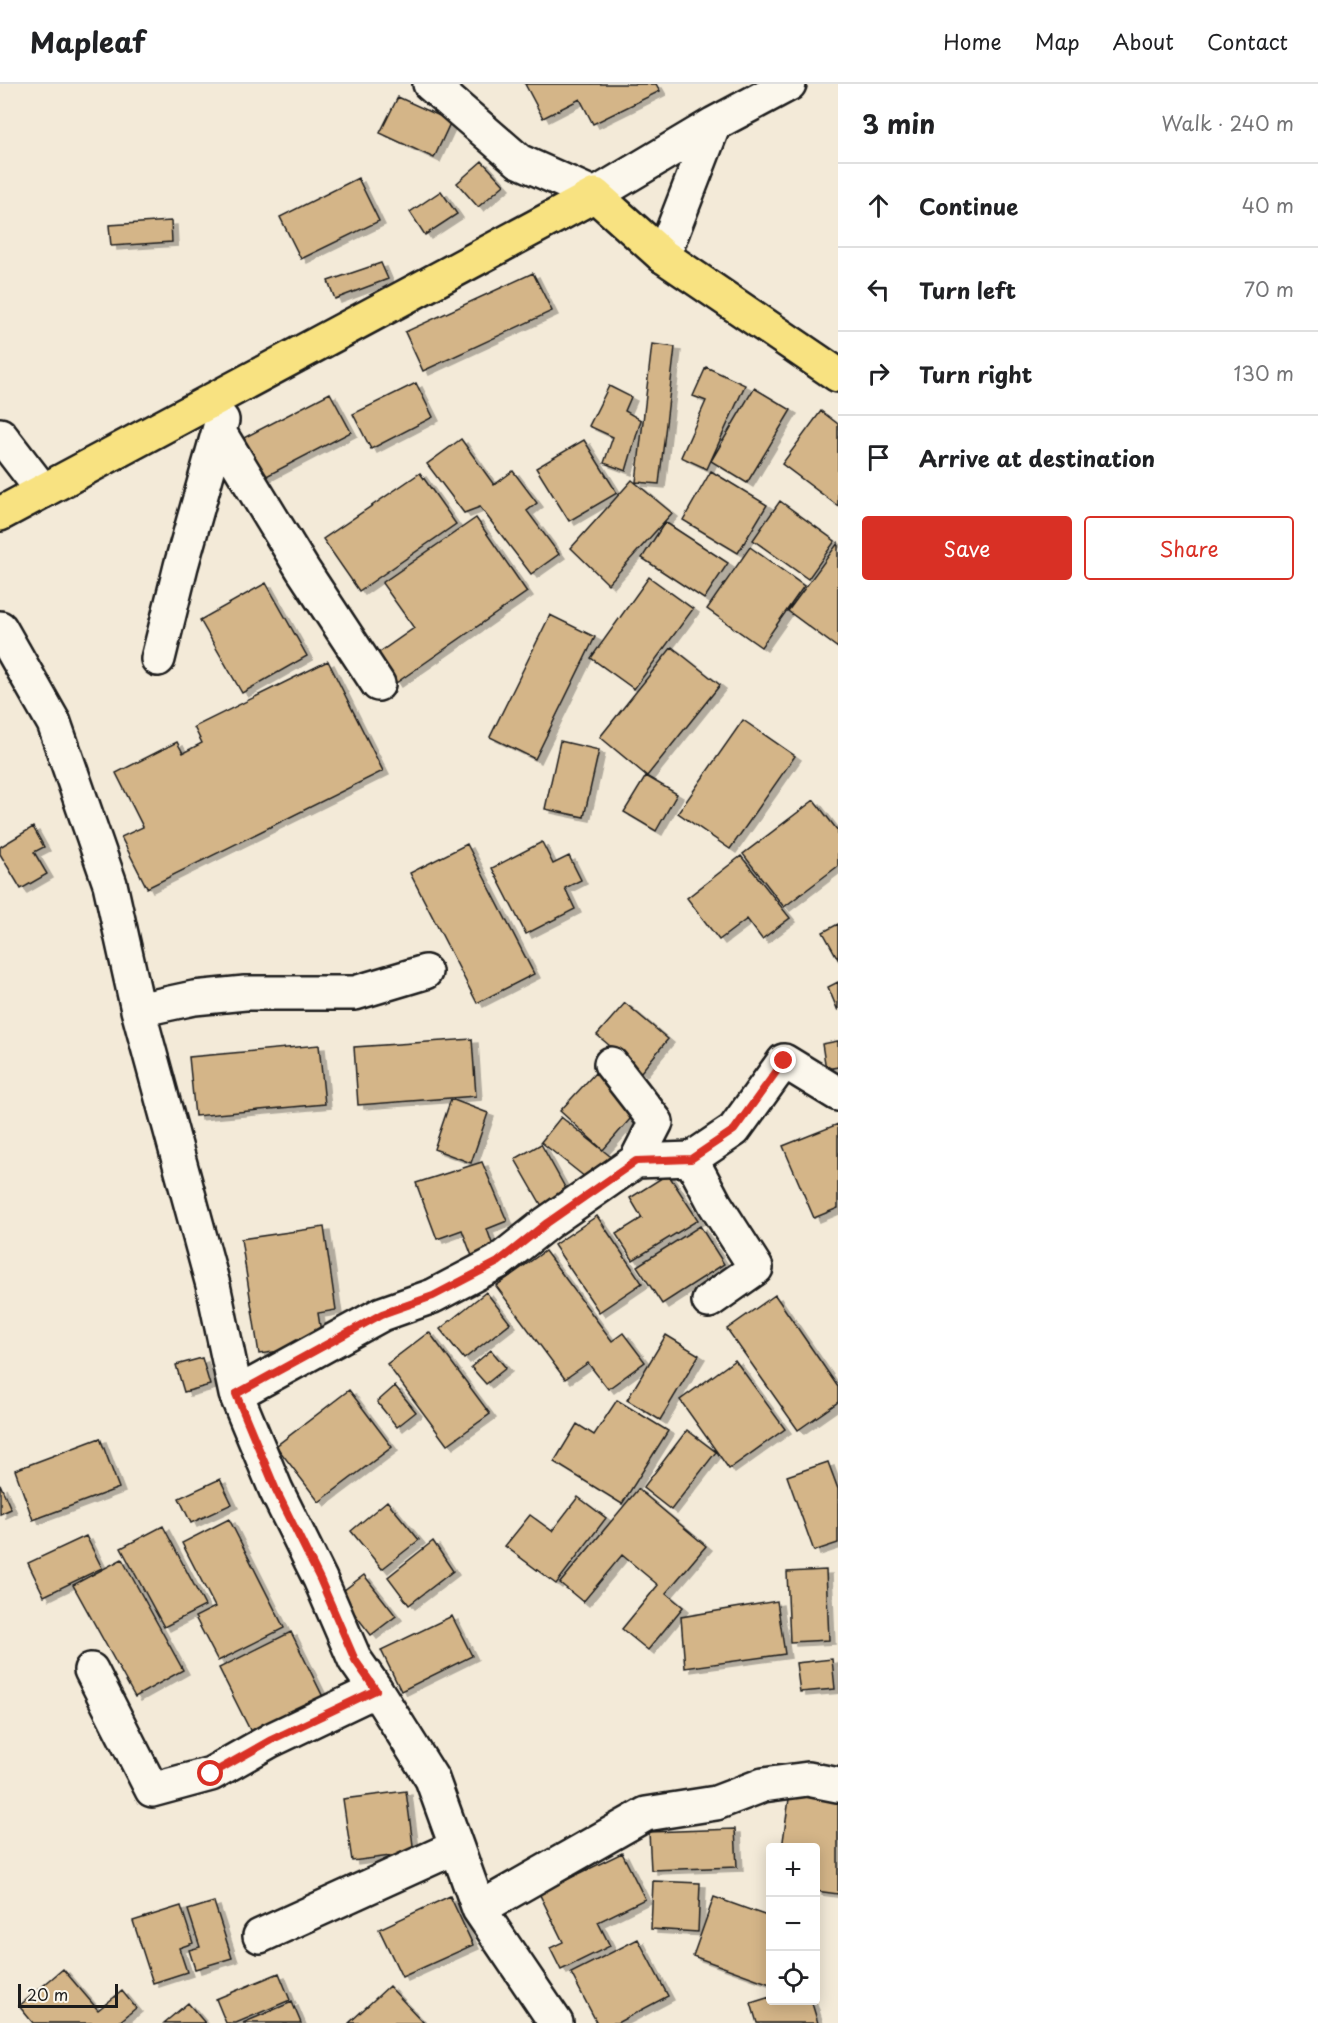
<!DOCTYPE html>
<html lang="en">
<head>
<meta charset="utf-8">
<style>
  body { margin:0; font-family:"Playpen Sans",sans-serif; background:#f2f2f2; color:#202124 }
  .controls { position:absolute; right:18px; bottom:18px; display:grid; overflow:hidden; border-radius:6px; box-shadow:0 3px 15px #0003 }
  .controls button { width:54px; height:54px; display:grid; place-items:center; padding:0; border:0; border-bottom:2px solid #e0e0e0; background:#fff; color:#202124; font:30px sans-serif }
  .scale { position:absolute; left:18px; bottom:15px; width:100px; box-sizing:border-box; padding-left:6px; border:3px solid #1c1c1c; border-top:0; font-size:16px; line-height:21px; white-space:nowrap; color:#1c1c1c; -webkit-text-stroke:4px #fbf7ec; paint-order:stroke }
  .stop { position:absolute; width:18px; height:18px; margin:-14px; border:4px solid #d93025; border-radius:50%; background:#fff }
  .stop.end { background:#d93025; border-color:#fff; box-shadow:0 2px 6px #0008 }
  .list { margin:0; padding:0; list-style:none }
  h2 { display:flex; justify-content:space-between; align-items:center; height:78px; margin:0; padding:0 24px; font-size:26px }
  h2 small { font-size:20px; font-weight:400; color:#757577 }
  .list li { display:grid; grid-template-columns:39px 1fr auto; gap:18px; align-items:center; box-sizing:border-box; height:84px; padding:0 24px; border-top:2px solid #e0e0e0 }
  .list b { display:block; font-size:22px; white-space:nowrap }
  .list em { font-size:20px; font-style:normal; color:#757577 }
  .actions { display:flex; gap:12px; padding:18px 24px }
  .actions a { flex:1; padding:14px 0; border:2px solid #d93025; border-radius:6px; text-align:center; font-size:21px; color:#d93025 }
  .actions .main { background:#d93025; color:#fff }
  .icon { flex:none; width:33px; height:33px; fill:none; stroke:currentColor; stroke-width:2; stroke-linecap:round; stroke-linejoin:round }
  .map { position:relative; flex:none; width:838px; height:1939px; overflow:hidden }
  header { display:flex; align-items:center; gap:36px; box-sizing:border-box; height:84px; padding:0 30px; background:#fff; border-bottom:2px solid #e0e0e0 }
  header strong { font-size:28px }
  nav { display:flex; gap:33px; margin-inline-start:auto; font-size:21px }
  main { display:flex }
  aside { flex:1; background:#fff }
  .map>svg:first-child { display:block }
  .building { fill:#d4b588; stroke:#1c1c1c; stroke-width:1.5; filter:url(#shadow) }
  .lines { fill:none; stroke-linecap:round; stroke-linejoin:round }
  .minor-casing { stroke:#1c1c1c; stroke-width:38 }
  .major-casing { stroke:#1c1c1c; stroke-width:38 }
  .minor { stroke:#fbf7ec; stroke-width:33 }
  .major { stroke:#f8e281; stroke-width:33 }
  .route { stroke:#d93025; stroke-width:8 }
</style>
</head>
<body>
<header>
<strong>Mapleaf</strong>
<nav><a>Home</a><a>Map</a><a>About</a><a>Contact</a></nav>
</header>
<main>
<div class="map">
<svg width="838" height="1939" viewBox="0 0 838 1939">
  <defs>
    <filter id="shadow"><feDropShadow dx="6" dy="4" stdDeviation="0" flood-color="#0004"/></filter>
  </defs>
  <rect width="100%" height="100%" fill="#f3ead8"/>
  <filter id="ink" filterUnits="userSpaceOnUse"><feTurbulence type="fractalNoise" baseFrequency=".0167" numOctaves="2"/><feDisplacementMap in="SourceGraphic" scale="12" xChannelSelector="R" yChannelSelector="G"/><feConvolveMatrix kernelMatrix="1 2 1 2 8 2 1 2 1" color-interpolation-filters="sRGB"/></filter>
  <g filter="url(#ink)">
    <path class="building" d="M525,0H656L660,7L593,40L580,15L543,34Z
      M398,13L451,37L434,74L380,49Z
      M482,77L504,101L478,123L457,99Z
      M358,94L379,137L301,175L280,133Z
      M441,107L457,130L425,151L410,128Z
      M171,137L172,158L111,162L109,141Z
      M381,179L388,195L335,215L328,197Z
      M533,189L552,227L423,287L405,248Z
      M652,260L675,263L659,400L636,398Z
      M706,283L745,301L707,385L681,373L706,317L693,312Z
      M416,299L433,333L371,365L353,330Z
      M609,302L631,313L625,327L641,336L626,387L604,379L613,353L589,342Z
      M754,304L791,326L747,399L711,377Z
      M330,309L351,348L257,397L236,358Z
      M821,327L838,340V422L782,380Z
      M461,355L494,401L513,387L537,419L527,427L559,470L531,490L480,423L464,429L427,380Z
      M584,356L617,409L569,437L536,384Z
      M711,387L767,421L738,469L683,436Z
      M420,389L456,440L359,507L323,455Z
      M632,396L672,429L608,500L571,464Z
      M780,417L835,457L808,495L753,456Z
      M476,434L527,508L396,599L377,570L414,544L382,499Z
      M665,438L728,479L704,515L642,474Z
      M838,459V564L788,527Z
      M750,463L804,502L761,563L707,525Z
      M649,493L693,525L634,605L591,574Z
      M266,499L307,572L242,609L200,536Z
      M550,531L595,553L535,675L490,653Z
      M672,563L720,601L647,692L600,653Z
      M328,577L383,687L147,804L121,753L143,743L116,689L177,658L183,669L202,659L194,643Z
      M743,636L795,672L730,765L678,729Z
      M560,657L599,666L584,733L545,725Z
      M646,692L677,710L656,747L624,728Z
      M814,716L838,747V782L784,823L743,770Z
      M33,743L44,763L34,768L47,790L21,805L0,770V763Z
      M542,758L553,780L569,772L581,796L565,804L575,825L526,850L492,784Z
      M467,760L534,890L477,919L410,789Z
      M741,772L790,834L762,855L747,835L719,856L687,814Z
      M838,840V875L823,848Z
      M838,898V927L828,903Z
      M625,919L668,955L641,988L597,951Z
      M472,955L476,1012L358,1021L354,963Z
      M838,957V983L826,985L822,960Z
      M319,961L325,1020L195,1032L189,973Z
      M595,989L637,1027L603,1066L560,1027Z
      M451,1015L488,1029L471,1079L434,1065Z
      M561,1033L610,1072L590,1097L541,1058Z
      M838,1040V1124L814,1134L783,1062Z
      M541,1060L567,1107L542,1122L515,1075Z
      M482,1078L507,1137L487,1145L494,1165L472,1172L462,1146L437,1155L416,1099Z
      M668,1090L698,1136L633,1176L616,1150L642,1134L630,1114Z
      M597,1132L642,1199L599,1228L554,1161Z
      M700,1142L724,1180L662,1220L637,1182Z
      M324,1143L336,1226L318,1229L323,1261L259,1270L241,1155Z
      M545,1167L612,1257L623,1249L645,1278L608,1305L588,1279L565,1295L496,1202Z
      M486,1208L510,1239L464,1275L440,1245Z
      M775,1211L838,1303V1318L798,1346L727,1245Z
      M429,1248L490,1330L447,1361L387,1280Z
      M666,1251L699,1271L660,1336L627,1316Z
      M491,1266L506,1284L486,1300L471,1283Z
      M202,1274L210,1301L184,1308L176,1281Z
      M735,1276L785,1345L729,1385L680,1316Z
      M395,1302L416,1328L397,1343L377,1318Z
      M349,1306L392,1363L319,1418L276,1362Z
      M617,1316L668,1347L622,1420L554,1378L577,1340L594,1351Z
      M687,1346L716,1368L671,1426L643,1404Z
      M100,1354L119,1404L33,1436L15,1386Z
      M828,1378L838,1405V1459L814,1467L787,1392Z
      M220,1395L232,1420L191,1439L179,1414Z
      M0,1400L11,1425L0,1430Z
      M638,1405L706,1462L666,1509L683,1523L648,1566L622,1545L658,1501L622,1471L583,1518L560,1499Z
      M578,1413L606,1434L556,1500L505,1462L530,1431L552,1447Z
      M387,1417L419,1456L382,1485L351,1447Z
      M229,1435L284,1544L218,1577L195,1533L215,1523L182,1459Z
      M163,1442L205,1522L164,1543L121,1464Z
      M86,1452L102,1484L44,1512L28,1479Z
      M433,1457L453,1487L409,1521L388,1493Z
      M122,1475L183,1586L135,1613L73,1501Z
      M826,1486L829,1556L790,1558L787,1488Z
      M364,1491L396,1532L371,1551L339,1510Z
      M777,1517L785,1570L685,1584L681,1533Z
      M452,1532L472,1572L401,1607L381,1566Z
      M291,1548L324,1615L252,1650L219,1584Z
      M832,1575L835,1605L800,1608L796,1579Z
      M406,1707L414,1769L352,1777L343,1715Z
      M790,1708L838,1715V1810L816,1807V1764H782Z
      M735,1745L737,1783L651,1786L649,1748Z
      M622,1769L645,1815L598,1838L610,1862L561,1886L550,1864L563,1858L539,1809Z
      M653,1797L700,1799L698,1848L651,1845Z
      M450,1812L473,1861L402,1893L379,1845Z
      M714,1813L770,1833V1900L693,1872Z
      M214,1818L232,1874L195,1885L189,1866L200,1863L188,1826Z
      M181,1822L193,1859L179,1864L187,1888L153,1899L133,1837Z
      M638,1855L668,1912L617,1939H597L571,1889Z
      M63,1885L98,1926L122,1907L136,1924L118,1939H33L19,1922Z
      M279,1889L290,1916L236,1939H226L216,1915Z
      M389,1902L424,1939H349Z
      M770,1913V1916H811L818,1939H757L751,1919Z
      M292,1918L301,1939H243Z
      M188,1919L205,1939H164Z"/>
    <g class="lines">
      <defs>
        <path id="minor" d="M430,0L519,77L595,111L714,40L789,0
          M663,172L714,40
          M219,348L303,486L378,600
          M0,351L43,407
          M0,544L54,639L110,800L138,926L213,1201L236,1310L276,1406L320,1495L355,1576L376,1606L432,1695L479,1825L556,1939
          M158,575L181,482L222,336
          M138,926L194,914L245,909H355L425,888
          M691,1075L715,1120L756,1184L709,1217
          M636,1077L691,1075L734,1046L784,977L838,1010
          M236,1310L382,1230L433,1212L498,1178L547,1139L636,1077L656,1038L611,980
          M91,1586L152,1706L211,1690L271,1656L376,1606
          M479,1825L646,1730L716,1719L763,1701L808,1695L838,1701
          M260,1852L456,1763"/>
        <path id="major" d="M0,430L595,111L663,172L838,291"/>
      </defs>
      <use href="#minor" class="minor-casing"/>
      <use href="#major" class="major-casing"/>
      <use href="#minor" class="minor"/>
      <use href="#major" class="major"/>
    </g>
  </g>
  <g class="lines" filter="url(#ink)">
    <path class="route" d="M211,1690L271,1656L376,1606L355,1576L320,1495L276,1406L236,1310L382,1230L433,1212L498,1178L547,1139L636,1077L691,1075L734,1046L784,977"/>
  </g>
</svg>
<div class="controls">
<button>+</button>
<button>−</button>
<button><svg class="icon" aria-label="locate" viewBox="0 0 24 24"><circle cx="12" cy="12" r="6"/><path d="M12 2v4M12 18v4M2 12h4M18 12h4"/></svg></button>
</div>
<div class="scale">20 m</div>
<div class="stop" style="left:211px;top:1690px"></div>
<div class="stop end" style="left:784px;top:977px"></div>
</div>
<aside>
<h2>3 min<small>Walk · 240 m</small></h2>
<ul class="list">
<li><svg class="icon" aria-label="ahead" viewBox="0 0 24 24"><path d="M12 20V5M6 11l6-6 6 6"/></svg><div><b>Continue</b></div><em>40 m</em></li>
<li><svg class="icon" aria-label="left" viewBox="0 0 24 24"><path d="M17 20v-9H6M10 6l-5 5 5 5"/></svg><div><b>Turn left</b></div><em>70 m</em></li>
<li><svg class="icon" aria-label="right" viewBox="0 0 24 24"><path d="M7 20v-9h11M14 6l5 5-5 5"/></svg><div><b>Turn right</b></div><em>130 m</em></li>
<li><svg class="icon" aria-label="arrive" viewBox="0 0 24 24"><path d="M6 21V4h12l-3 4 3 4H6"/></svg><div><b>Arrive at destination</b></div></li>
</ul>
<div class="actions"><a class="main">Save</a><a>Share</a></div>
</aside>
</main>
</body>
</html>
